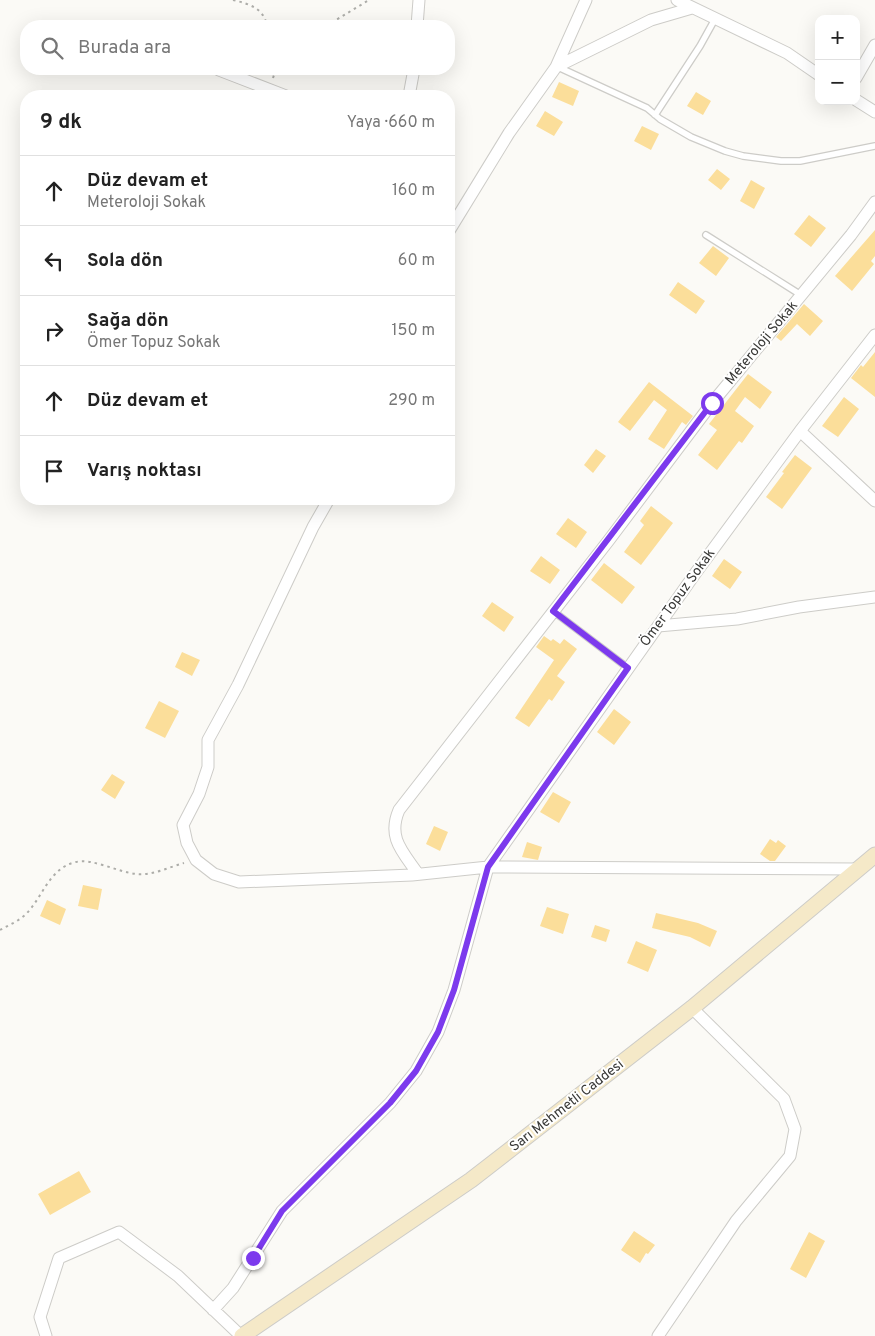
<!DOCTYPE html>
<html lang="tr">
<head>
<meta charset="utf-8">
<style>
  body { margin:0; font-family:Overpass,sans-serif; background:#f2f2f2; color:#222 }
  .controls { position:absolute; right:15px; top:15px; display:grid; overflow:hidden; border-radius:10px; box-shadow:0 5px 20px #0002 }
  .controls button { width:45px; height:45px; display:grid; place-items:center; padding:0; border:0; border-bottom:1px solid #e0e0e0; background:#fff; color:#222; font:25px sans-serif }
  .stop { position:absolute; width:15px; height:15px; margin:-11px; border:4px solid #7c3aed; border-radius:50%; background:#fff }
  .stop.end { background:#7c3aed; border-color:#fff; box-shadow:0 1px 5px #0008 }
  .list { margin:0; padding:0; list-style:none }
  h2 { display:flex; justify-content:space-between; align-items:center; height:65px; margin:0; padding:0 20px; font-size:21px }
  h2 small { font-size:16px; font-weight:400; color:#767676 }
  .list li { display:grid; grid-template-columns:32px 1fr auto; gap:15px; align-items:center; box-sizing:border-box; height:70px; padding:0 20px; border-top:1px solid #e0e0e0 }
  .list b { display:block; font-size:19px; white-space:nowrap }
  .list p { margin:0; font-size:16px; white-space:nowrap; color:#767676 }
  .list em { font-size:16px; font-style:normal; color:#767676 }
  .icon { flex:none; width:28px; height:28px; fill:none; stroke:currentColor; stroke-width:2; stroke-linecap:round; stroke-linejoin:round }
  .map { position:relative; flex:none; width:875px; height:1336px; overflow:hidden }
  .search { position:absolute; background:#fff; box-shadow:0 5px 20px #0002; left:20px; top:20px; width:435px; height:55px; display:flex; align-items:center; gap:12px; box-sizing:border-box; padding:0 18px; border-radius:20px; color:#767676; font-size:19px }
  .panel { position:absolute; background:#fff; box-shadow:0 5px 20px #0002; left:20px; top:90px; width:435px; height:415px; border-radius:20px }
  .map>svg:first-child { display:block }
  .building { fill:#fbde9a }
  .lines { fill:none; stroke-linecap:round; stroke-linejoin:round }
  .lane-casing { stroke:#cdccc8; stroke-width:8 }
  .street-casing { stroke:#cdccc8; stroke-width:13 }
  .secondary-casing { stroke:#cdccc8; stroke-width:17 }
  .path { stroke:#adada9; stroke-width:2; stroke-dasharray:2.5 4; stroke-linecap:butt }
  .lane { stroke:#fff; stroke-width:5.5 }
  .street { stroke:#fff; stroke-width:11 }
  .secondary { stroke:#f5e9c8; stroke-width:15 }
  .route { stroke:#7c3aed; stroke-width:6 }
  .labels { text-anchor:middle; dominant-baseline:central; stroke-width:4; stroke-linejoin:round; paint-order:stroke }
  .street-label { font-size:14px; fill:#393937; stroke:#fff }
</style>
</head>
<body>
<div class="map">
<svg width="875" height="1336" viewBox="0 0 875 1336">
  <rect width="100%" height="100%" fill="#fbfaf6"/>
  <path class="building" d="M559,82L579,91L573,106L552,97Z
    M696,92L711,101L703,115L687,106Z
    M545,111L563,122L554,136L536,126Z
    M642,126L659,134L651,150L634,141Z
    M717,169L730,179L721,190L708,180Z
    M751,180L765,188L754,209L740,201Z
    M809,215L826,228L811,247L794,234Z
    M875,230V256L871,261L874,264L852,291L835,276Z
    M713,246L729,258L716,276L699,263Z
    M678,282L705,301L696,314L669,295Z
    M804,304L823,321L810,336L797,324L781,341L776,337Z
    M875,352V397L851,378L861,365L863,367Z
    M748,374L772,392L760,409L745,397L735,411L754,426L742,443L739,441L717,470L698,455L717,430L709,424Z
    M649,382L693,416L686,425L682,422L664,449L648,439L667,410L654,400L630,431L618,422Z
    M844,397L859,409L838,437L822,426Z
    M596,449L606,456L593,473L584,465Z
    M795,455L812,468L782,509L766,497L784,473L782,472Z
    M651,506L673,523L641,565L624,552L644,525L640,521Z
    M568,518L587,532L576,548L556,534Z
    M541,556L560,570L550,584L530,571Z
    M724,559L742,572L730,589L712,576Z
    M604,563L635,587L622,604L591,580Z
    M492,602L514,617L504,632L482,616Z
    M544,636L551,641L553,639L560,644L564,639L577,649L557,676L565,682L552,701L549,699L529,727L515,718L554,660L536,647Z
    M182,652L200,660L192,676L175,667Z
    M159,701L179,711L165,738L145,728Z
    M614,709L631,722L614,745L597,732Z
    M112,774L125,782L115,799L101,790Z
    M553,792L571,802L559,823L540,812Z
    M434,826L448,832L440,851L426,844Z
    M770,839L776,843L778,840L786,846L775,861H770L760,854Z
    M527,842L542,847L538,860L522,857Z
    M83,885L102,889L98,910L78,906Z
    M47,900L66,909L60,925L40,916Z
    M547,907L569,914L563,934L540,926Z
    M656,913L698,923L717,931L710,947L690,937L652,928Z
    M595,925L610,930L606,942L591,937Z
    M636,941L657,950L648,972L627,963Z
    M79,1171L91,1192L50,1215L38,1194Z
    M634,1231L655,1245L648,1254L646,1253L640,1263L621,1250Z
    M809,1232L825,1241L806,1278L790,1269Z"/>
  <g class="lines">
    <defs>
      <path id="lane" d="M558,67L647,108L660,119L691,137L725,151L743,156L781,161H800L875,146
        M655,115L700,46L715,19
        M706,235L801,295
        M553,611L628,668"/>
      <path id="street" d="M677,0L787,53L819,75
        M417,26L419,0
        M556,67L651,20L692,8
        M219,70L286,96
        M856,78L875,45
        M409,96L414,69
        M856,100L875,112
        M449,231L509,133L556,67L586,0
        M800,431L875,501
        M329,499L313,527L238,685L208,740V767L199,794L183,825L187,843L196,860L214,874L239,882L412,875L488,867L858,869
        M658,626L737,619L799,607L875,597
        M418,874C403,852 387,838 399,810L609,540L712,403L851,235L875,202
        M213,1310L233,1288L282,1211L390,1103L416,1071L438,1032L454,990L488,867L697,571L800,431L875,335
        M46,1336L40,1317L59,1258L119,1232L178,1276L241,1336
        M658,1336L736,1221L790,1156L795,1129L784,1099L692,1008"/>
      <path id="secondary" d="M242,1336L471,1180L692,1008L875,855"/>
    </defs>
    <use href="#lane" class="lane-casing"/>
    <use href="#street" class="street-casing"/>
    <use href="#secondary" class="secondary-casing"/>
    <path class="path" d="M233,0C249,4 264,8 267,26
      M326,26L369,0
      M273,78L276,69
      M0,930C9,925 19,921 26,914C43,897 49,868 76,862C92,858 118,872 136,874C152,876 169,867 184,863"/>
    <use href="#lane" class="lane"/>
    <use href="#street" class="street"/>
    <use href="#secondary" class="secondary"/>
  </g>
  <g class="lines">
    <path class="route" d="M253,1258L282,1211L390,1103L416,1071L438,1032L454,990L488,867L628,668L553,611L712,403"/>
  </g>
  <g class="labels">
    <g class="street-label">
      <text transform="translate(762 343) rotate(-50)">Meteroloji Sokak</text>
      <text transform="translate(678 598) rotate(-54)">Ömer Topuz Sokak</text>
      <text transform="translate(567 1106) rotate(-38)">Sarı Mehmetli Caddesi</text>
    </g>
  </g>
</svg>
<div class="controls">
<button>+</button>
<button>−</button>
</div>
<div class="stop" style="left:712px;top:403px"></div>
<div class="stop end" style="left:253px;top:1258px"></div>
<div class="search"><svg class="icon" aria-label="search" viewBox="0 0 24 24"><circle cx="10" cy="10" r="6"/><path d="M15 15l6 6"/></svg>Burada ara</div>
<section class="panel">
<h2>9 dk<small>Yaya · 660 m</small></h2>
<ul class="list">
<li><svg class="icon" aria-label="ahead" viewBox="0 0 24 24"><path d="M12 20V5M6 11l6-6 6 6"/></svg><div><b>Düz devam et</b><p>Meteroloji Sokak</p></div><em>160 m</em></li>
<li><svg class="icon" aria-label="left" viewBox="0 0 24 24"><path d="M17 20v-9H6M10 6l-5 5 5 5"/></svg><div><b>Sola dön</b></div><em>60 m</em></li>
<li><svg class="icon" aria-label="right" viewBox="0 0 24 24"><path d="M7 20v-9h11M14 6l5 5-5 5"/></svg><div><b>Sağa dön</b><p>Ömer Topuz Sokak</p></div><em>150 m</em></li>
<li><svg class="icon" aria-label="ahead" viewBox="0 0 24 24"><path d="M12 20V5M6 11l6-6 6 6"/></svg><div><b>Düz devam et</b></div><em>290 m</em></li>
<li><svg class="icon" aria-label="arrive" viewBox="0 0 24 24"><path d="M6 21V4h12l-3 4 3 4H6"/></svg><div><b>Varış noktası</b></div></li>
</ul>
</section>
</div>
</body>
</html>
